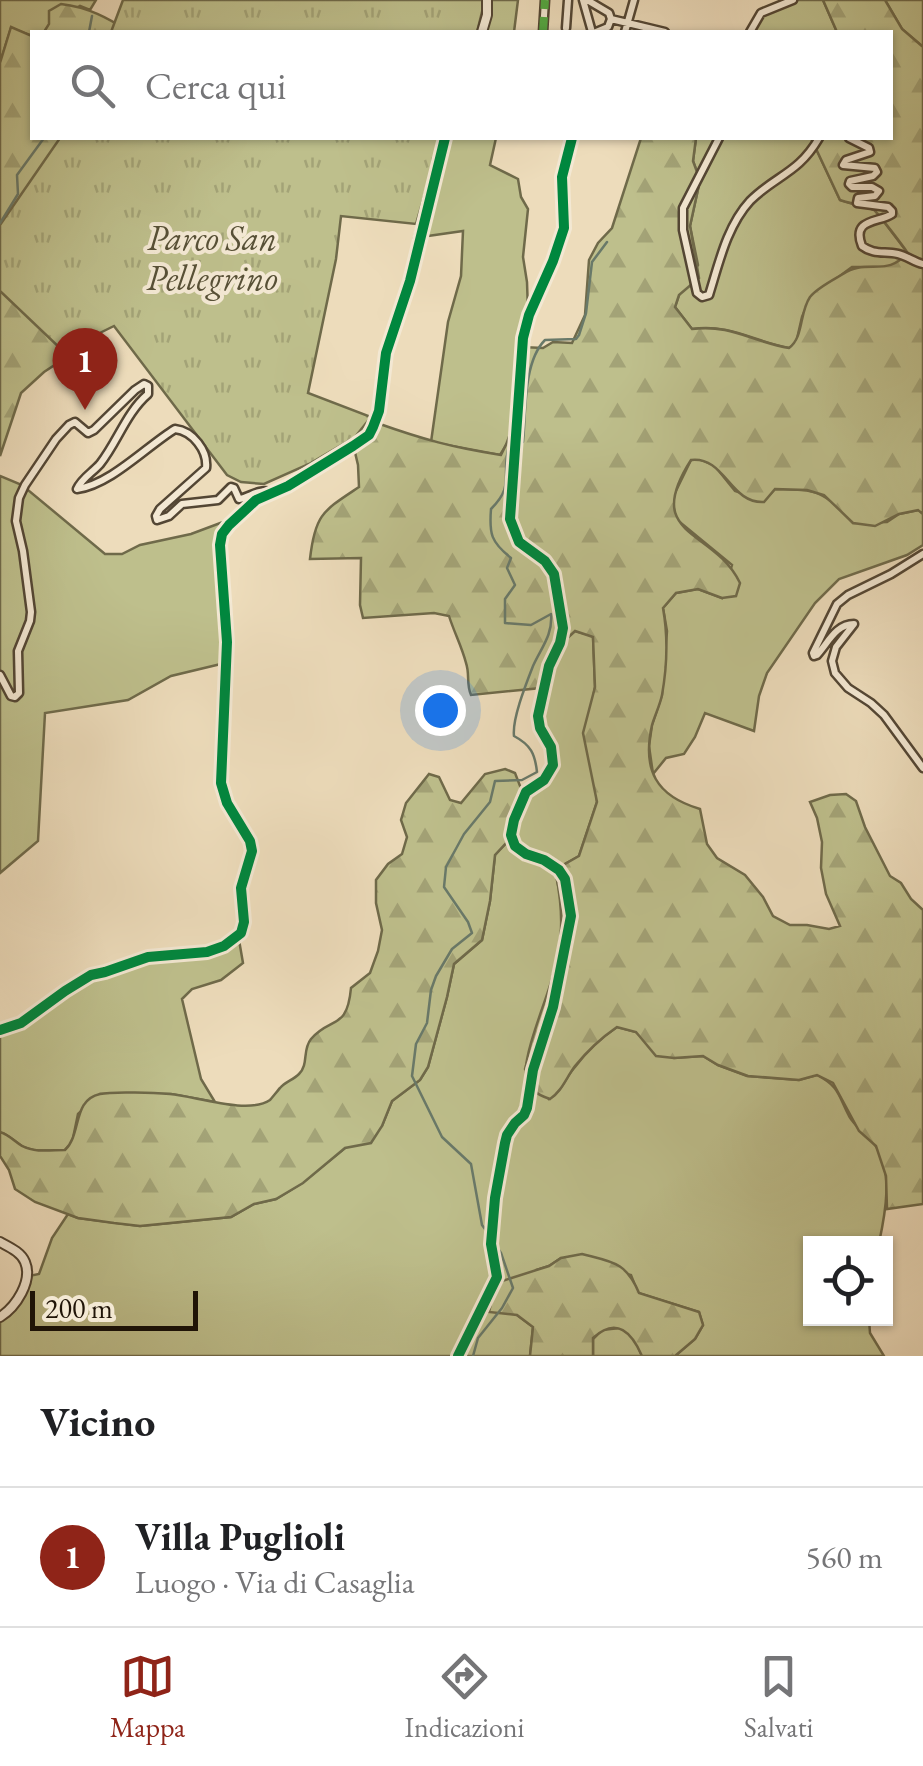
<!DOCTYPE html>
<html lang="it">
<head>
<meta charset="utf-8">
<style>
  body { margin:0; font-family:"EB Garamond",serif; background:#f2f2f2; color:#202124 }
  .controls { position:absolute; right:30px; bottom:30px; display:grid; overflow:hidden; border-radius:0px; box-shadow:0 2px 8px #0004 }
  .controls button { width:90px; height:90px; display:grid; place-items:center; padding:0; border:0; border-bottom:2px solid #e0e0e0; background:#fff; color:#202124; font:50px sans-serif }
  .scale { position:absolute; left:30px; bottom:25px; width:168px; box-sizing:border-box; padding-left:10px; border:5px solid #201407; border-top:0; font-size:28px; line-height:35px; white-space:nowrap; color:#201407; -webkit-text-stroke:8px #f3e8d3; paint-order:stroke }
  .you { position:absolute; left:440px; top:710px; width:35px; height:35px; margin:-25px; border:8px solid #fff; border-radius:50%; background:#1a73e8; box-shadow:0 0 0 15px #1a73e833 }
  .badge { display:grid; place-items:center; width:65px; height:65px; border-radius:50%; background:#8f2418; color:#fff; font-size:32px; font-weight:700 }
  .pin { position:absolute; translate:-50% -82px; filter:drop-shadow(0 2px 5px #0008) }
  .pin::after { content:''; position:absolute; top:52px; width:35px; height:30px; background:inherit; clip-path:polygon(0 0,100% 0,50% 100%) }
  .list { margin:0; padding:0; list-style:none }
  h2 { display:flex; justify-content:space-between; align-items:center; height:130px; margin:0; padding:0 40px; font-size:42px }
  h2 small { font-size:32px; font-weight:400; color:#757577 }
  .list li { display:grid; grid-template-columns:65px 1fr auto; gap:30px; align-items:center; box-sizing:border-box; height:140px; padding:0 40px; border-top:2px solid #e0e0e0 }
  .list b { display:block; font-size:38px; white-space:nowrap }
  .list p { margin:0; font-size:32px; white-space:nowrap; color:#757577 }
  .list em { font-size:32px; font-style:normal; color:#757577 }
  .icon { flex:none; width:55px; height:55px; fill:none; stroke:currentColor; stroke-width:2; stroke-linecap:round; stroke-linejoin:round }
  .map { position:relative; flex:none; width:923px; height:1356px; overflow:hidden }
  .search { position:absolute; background:#fff; box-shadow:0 2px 8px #0004; left:30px; right:30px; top:30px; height:110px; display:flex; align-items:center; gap:25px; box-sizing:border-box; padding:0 35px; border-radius:0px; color:#757577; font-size:38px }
  .sheet { height:270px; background:#fff }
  nav { display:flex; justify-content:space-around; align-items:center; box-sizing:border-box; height:140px; border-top:2px solid #e0e0e0; background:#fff; font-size:28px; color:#757577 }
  nav a { display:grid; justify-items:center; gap:5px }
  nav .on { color:#8f2418 }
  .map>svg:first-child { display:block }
  .grass { fill:#bebf8c; stroke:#6f6a4a; stroke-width:2.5 }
  .forest { fill:url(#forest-firs); stroke:#6f6a4a; stroke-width:2.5 }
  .park { fill:url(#park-tufts); stroke:#6f6a4a; stroke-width:2.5 }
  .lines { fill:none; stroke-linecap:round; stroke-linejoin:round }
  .stream { stroke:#697969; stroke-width:2.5 }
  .minor-casing { stroke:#534634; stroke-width:11 }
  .tertiary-casing { stroke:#534634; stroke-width:12 }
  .minor { stroke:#f3e8d3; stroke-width:6 }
  .tertiary { stroke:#f3e8d3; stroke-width:8 }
  .quiet { stroke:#52a841; stroke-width:8; stroke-dasharray:15 8; stroke-linecap:butt }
  .cycleway-casing { stroke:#f3e8d3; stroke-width:16 }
  .cycleway { stroke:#00873e; stroke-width:10 }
  .labels { text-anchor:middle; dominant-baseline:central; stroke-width:8; stroke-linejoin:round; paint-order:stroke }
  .park-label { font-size:35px; font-style:italic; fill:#575036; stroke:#f3e8d3 }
</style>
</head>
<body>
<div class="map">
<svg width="923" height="1356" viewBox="0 0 923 1356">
  <defs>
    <pattern id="forest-firs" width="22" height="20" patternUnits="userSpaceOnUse" patternTransform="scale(2.5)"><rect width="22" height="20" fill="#bebf8c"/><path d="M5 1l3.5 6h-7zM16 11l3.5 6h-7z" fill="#a3a377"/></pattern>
    <pattern id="park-tufts" width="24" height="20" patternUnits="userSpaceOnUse" patternTransform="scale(2.5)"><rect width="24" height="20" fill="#bebf8c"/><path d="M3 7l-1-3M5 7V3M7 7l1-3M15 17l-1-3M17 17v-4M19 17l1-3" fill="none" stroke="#a3a377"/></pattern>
  </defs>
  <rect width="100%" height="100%" fill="#eddcbb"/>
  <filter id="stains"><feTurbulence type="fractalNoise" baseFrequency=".002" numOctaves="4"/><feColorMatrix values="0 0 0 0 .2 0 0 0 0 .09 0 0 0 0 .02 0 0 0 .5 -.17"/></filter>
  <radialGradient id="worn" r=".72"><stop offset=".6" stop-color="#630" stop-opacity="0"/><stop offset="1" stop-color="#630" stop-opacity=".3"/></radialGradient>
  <path class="grass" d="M0,0H96L90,10L80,6L50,24L44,32H32V36L11,28L0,63Z
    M463,0H518L514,32H477Z
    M797,0H823L837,32H753L758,16L778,5Z
    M885,0H923V47L902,29Z
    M441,138H496L490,165L518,179L521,197L528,209L523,257L527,282L528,312L523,325L520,396L510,439L500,455L431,442L448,322L461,276L463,231L414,238Z
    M696,138H811L840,200L875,210L907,252L900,262L888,267H852L811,297L802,317L796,343L789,348C752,341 732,324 692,329L675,307L679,295L698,265L690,226L700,180L693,161Z
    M699,459L714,465L735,491L764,501L775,489C820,490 822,490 853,523L887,522L899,514L919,510L923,514V545L907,555L839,579L815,603L767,673L759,696L754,731L705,713L695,737L684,754L666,758L653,774L649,746L652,725L662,695L667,631L663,608L676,593L698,589L722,598L732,565L676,519L672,499L691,460Z
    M0,476L22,485L105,554H122L140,545L191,534L223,522L219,544L225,663L171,676L128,700L45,713L38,841L0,873Z
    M575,631L593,636L595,687L591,709L597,802L579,856L565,864L556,874C558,887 562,901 563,914C563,967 539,1019 525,1069L549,1099C562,1091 565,1078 575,1067C587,1051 601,1038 617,1027L636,1032L649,1044L674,1058L703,1056L718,1065L747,1076L799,1080L817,1075C840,1087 838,1095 849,1116C856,1128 867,1134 875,1145C894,1170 885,1215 879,1243L810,1244V1318L869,1319L870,1333L884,1356H675L695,1339L703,1325L699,1312L638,1293L631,1275L561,1258L549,1266L536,1270L517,1315L533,1327L530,1356H0V1314L18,1297L24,1277L39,1274L52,1238L68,1214L78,1218L140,1226L231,1217L254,1204L276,1199L302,1183L345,1148L382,1126L392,1101L420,1080L428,1067L447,997L454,964L482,940L490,901L495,855L507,842L522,791L549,776L552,748L539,719L551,663L565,640Z
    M239,940L243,963L221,980L192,989L182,999L201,1079L215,1102L171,1094H100L78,1114L72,1143L65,1150C51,1150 36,1153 22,1146C14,1141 9,1135 0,1132V1033L79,985L106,972L176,949L193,953L221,948Z
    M620,1328L634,1337L642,1356H593V1339L602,1330Z"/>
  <path class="forest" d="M823,0H885L902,29L923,47V514L918,510L899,514L875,526L853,523L824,495L807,490L775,489L764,502C730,504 725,456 691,460C641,538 714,528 740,583L736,596L722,598L698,589L676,593L663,608C668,636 667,667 662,695C660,705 655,715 652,725C642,770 656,796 700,809L707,844L717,858L745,875L763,897L773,916L790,925H807L829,929L840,926L826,894L821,868L822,842L817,818L810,802L830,795L846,794L856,801L865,827L890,876L901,883L911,899L923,910V1204L887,1209L886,1176L876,1146L859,1131L833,1083L817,1075L799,1080L748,1076L718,1065L703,1056L674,1058L656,1056L636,1032L617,1027C601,1038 587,1051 575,1066C566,1078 562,1091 550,1099C535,1094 527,1088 526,1073C524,1054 545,1003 551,982C563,941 564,916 556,874L565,864L579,856L597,802L583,733L595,687L593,637L575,631C557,646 550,667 541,688L471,695C466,684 470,674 466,663C462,647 454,632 449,616L434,613L363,618L360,605L361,558L310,559C315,514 323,511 359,487L358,465L354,448L377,423C422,439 454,448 501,455C519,422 520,385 522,347L543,348L553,342L572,343L585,315L589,260L598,243L612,228L641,138H696L693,161L700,180L690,226L699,278L679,295L675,307L692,329C732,324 752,342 789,348C804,337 799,313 810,297C817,288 833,280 843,274C866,258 889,278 907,252C903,246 878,213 874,210C869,207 848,203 840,200L811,138H890V32H837Z
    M61,4C88,7 108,18 130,32H44L49,24V11Z
    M11,27L32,36V138H138L58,340L76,351L44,372L21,393L0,456V63Z
    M505,769L515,773L522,791L507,842L495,855L490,901L482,940L454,964L447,997L428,1067L420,1080L392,1101L382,1126L371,1143L345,1148L303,1183L276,1199L254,1204L231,1217L140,1226L114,1223L78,1218L35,1202L15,1189L9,1170L0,1156V1132C9,1135 14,1141 22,1146C36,1153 51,1150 65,1150C82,1134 72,1100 100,1094C113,1091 157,1093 170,1094C195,1096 248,1115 270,1100C271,1099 279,1089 280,1088C285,1082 293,1080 299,1074C309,1064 302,1050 311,1039C331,1016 347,1031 351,988L370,973L378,951L382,930L376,903V880L388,864L402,854L407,837L401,820L406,803L429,774L439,777L450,800L461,803L485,774Z
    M582,1254C613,1262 626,1262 639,1293L699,1312L703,1325L695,1339L675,1356H642C632,1333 617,1316 593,1338V1356H530L533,1327L517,1315L489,1312L496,1283L549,1266L561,1258Z"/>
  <path class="park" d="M123,0H485L477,32H111Z
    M60,138H441L416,224L341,216L336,259L308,393L371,417L355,437L309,464L264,484L241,482L227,475L114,326L63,351L0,291V225Z"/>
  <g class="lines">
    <path class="stream" d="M89,32L92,16
      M0,223L18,194L17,175L44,138
      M519,444L523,442C526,412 523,362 545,340L576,339L579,335L586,313L592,262L607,242
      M491,1237L482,1225L471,1164L442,1137L412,1076L416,1044L427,1023L431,990L436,976L452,949L472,933L468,922L444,887L446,867L464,834L490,802L495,781L522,780L537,772C535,754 531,745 514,736C512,719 526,684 533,666C541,648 553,635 551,614L531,625L505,623V599L515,585L507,568L511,558C491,542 489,534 491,509C514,486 502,478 508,450L512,448
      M473,1356L478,1338L502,1308L513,1288L501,1253L495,1244"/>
    <defs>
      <path id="minor" d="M583,0L592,32
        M587,0L609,13L611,19L608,27L596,32
        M611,19L665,32
        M566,28L568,0
        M543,32L545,0
        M625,32L634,0
        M750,32L761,13L793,0
        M719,138L683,208V230L697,293L702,297L709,295C719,263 727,226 750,201C776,175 798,174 819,138
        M849,138L869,148L870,152L846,160L843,165L875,168L877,172L873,176L850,181L849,184L852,187H872L879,191L875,196L858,198L857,203L888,207L892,211V214C879,223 851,218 862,246C874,255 884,251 898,254C907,256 914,262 923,264
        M923,554L891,574L848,595L837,604L813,653L814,656L817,655C828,643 836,624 854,624L836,647L832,661L835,673L848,688L871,703L884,715L923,768
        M0,675L11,696L15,697L19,693L18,651L30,621L31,612L23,551L16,521L19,498L25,485L56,439L69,425L75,422L88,433L94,430L135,390L144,384L148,386V394C126,413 118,441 100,464C92,473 82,478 77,489C110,485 147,446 175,429C193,431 208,451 206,468L160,509L156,516L157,520L169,516L182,504L218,500L231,487L234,488L239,499C251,497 257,489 271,492
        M458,1356L497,1277L491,1244L495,1198L505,1143L507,1135L515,1123L524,1115L527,1108L533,1070L553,1007L571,916L565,879L559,870L544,860L526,854L515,846L511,835L514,820L526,792L544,780L553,765L551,747L540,728L538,716L549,666L560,643L563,628L554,574L545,561L519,542L510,519L523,338L529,315L553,261L564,228L562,177L572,138"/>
      <path id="tertiary" d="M482,32L487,15V0
        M0,1030L21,1023L65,991L91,975L105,972L148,957L207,952L224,946L241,933L244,922L241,888L252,851L250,841L227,803L221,783L227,642L220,545L222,534L229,525L256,500L288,486L353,446L369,435L373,427L379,411L386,353L410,281L445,138
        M0,1242C9,1247 21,1252 25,1262C33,1281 16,1307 0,1317"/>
    </defs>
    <use href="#minor" class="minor-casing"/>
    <use href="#tertiary" class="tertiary-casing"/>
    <use href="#minor" class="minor"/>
    <use href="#tertiary" class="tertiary"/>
    <path class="quiet" d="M543,32L545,0"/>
    <defs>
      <path id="cycleway" d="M0,1030L21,1023L65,991L91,975L105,972L148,957L207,952L224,946L241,933L244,922L241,888L252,851L250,841L227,803L221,783L227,642L220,545L222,534L229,525L256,500L288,486L353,446L369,435L373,427L379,411L386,353L410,281L445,138
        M458,1356L497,1277L491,1244L495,1198L505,1143L507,1135L515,1123L524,1115L527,1108L533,1070L553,1007L571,916L565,879L559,870L544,860L526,854L515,846L511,835L514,820L526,792L544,780L553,765L551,747L540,728L538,716L549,666L560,643L563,628L554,574L545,561L519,542L510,519L523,338L529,315L553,261L564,228L562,177L572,138"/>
    </defs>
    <use href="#cycleway" class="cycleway-casing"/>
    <use href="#cycleway" class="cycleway"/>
  </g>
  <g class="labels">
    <g class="park-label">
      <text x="212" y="237">Parco San<tspan x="212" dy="40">Pellegrino</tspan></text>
    </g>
  </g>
  <rect width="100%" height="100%" filter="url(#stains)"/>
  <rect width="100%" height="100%" fill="url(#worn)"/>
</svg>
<div class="controls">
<button><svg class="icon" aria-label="locate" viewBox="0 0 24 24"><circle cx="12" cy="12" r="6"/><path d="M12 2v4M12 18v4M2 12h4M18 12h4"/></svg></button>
</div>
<div class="scale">200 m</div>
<div class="you"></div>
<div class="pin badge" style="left:85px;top:410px">1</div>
<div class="search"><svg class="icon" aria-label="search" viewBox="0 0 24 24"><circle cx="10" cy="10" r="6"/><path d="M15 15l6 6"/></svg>Cerca qui</div>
</div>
<section class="sheet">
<h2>Vicino<small></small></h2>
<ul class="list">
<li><span class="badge">1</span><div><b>Villa Puglioli</b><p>Luogo · Via di Casaglia</p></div><em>560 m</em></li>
</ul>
</section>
<nav>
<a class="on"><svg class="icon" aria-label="map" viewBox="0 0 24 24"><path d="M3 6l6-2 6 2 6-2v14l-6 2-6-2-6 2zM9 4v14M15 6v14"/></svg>Mappa</a>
<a><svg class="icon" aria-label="directions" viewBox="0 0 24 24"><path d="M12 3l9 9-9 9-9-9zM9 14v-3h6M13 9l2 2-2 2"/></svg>Indicazioni</a>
<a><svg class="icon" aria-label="saved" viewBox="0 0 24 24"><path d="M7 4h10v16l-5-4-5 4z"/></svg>Salvati</a>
</nav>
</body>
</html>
